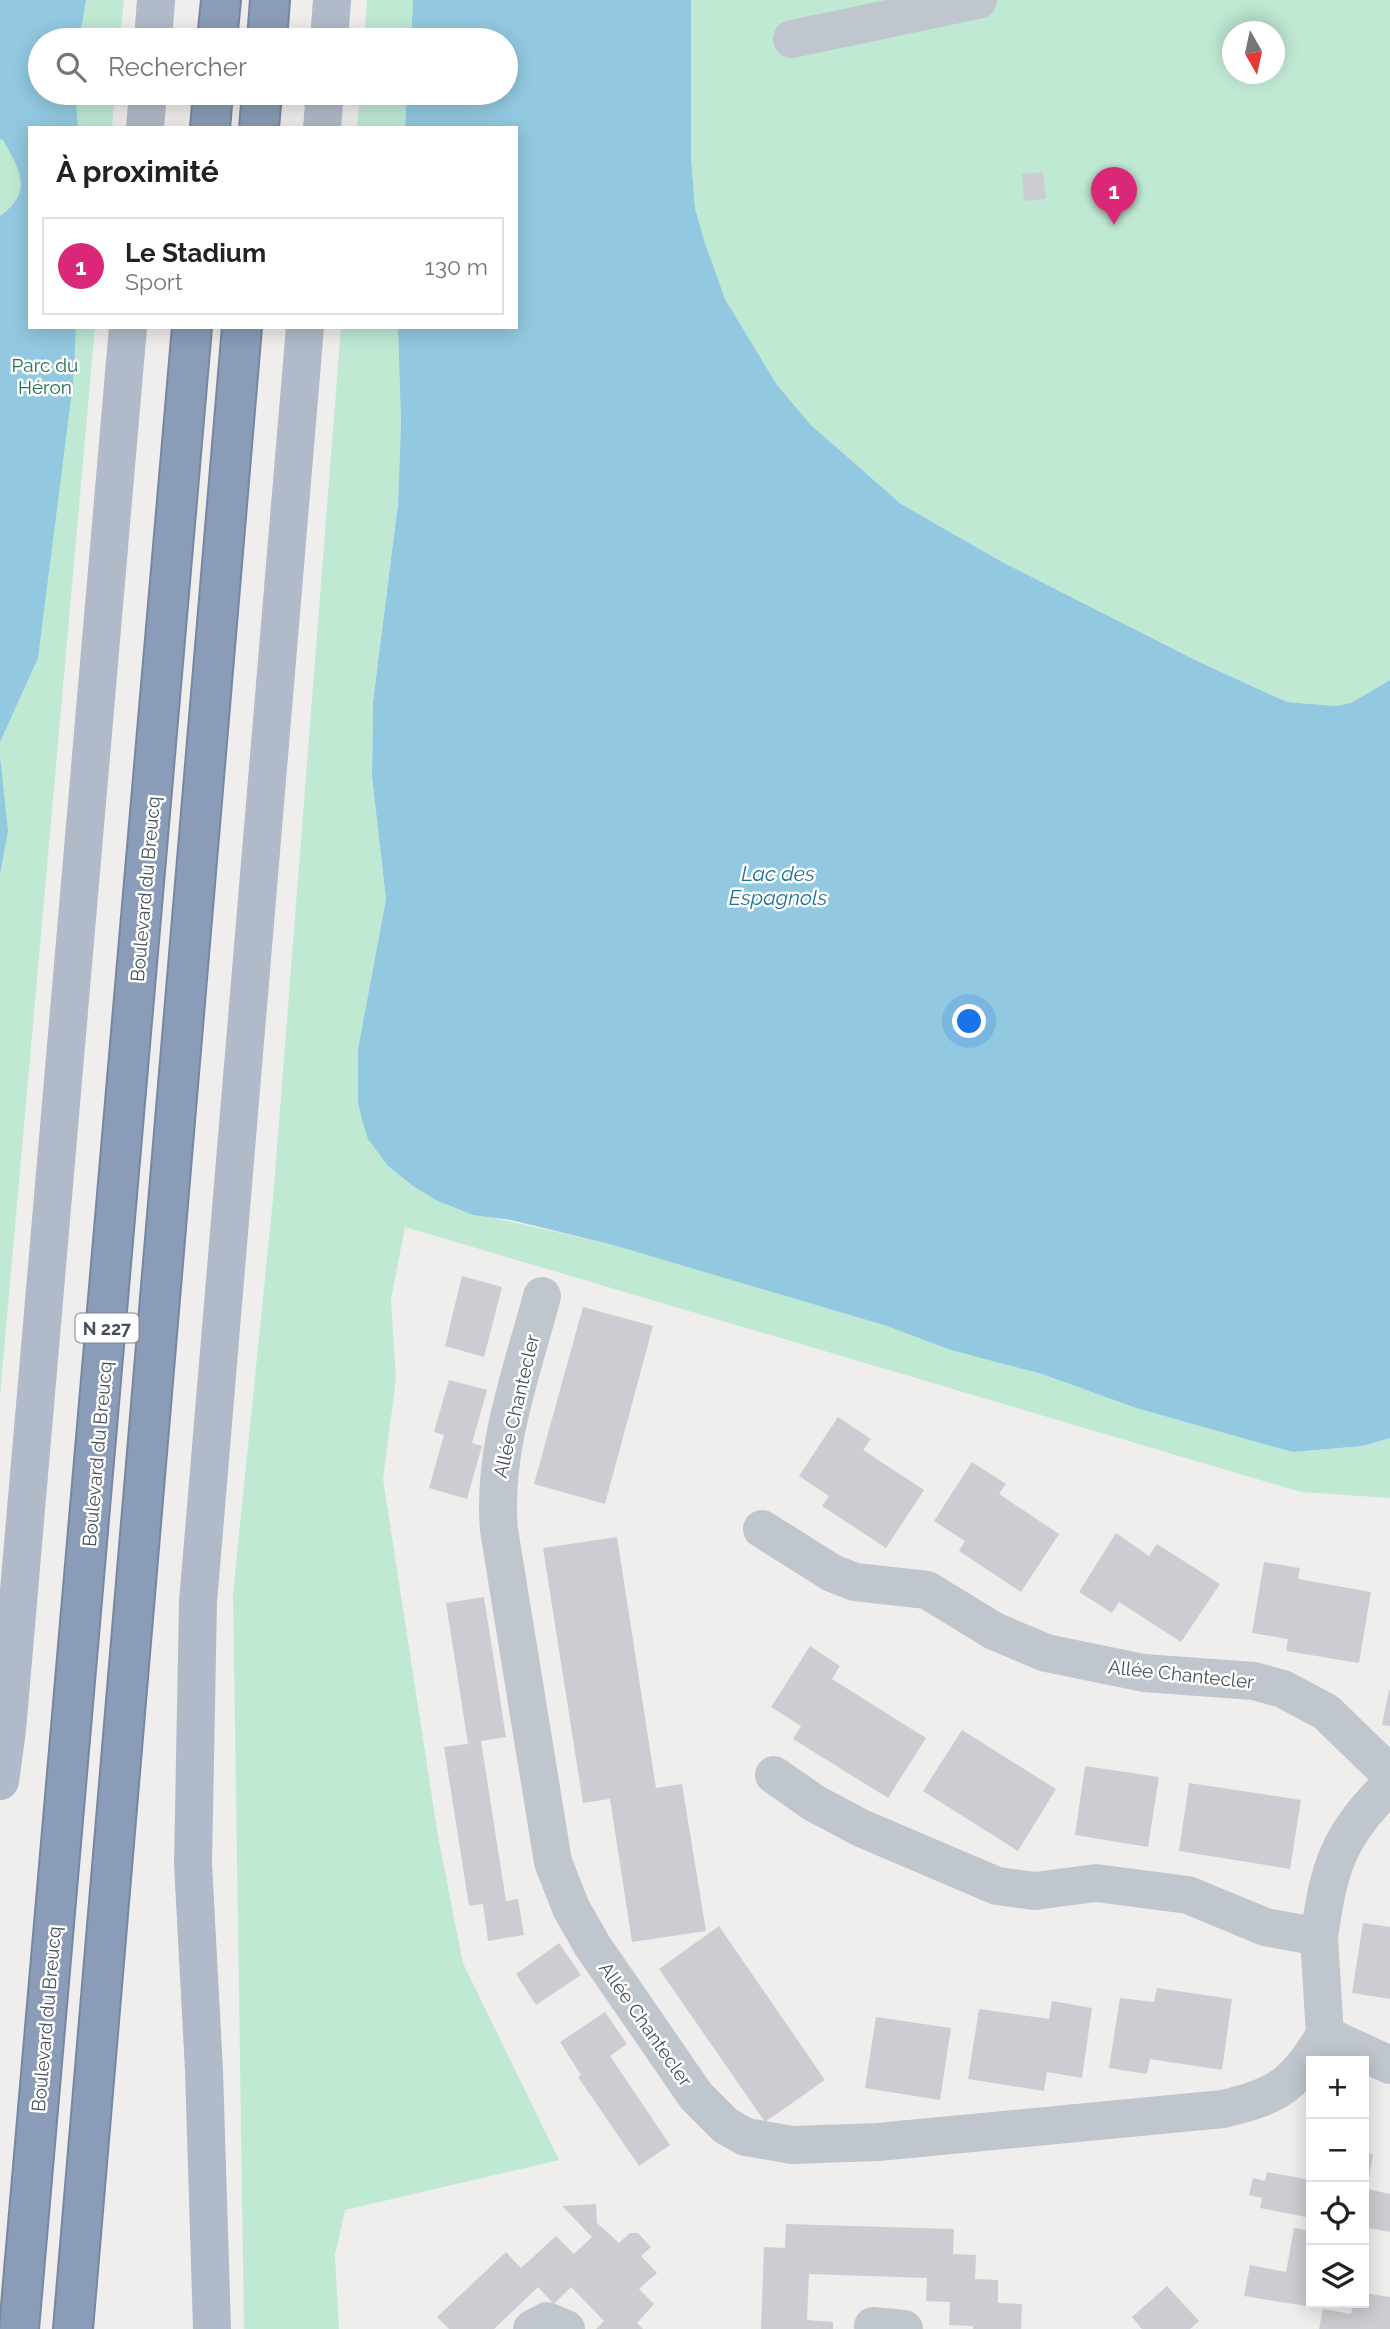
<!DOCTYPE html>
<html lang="fr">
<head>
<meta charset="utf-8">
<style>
  body { margin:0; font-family:Raleway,sans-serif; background:#f2f2f2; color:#222 }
  .controls { position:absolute; right:21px; bottom:21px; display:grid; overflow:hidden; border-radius:0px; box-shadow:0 4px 18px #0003 }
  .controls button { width:63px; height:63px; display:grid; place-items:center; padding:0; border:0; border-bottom:2px solid #e0e0e0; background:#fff; color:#222; font:35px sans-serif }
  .compass { position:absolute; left:1222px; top:21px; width:63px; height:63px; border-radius:50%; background:#fff; box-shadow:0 4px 18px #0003; rotate:171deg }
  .you { position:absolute; left:970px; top:1022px; width:24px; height:24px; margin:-18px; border:5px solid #fff; border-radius:50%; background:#1a73e8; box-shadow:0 0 0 10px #1a73e833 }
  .badge { display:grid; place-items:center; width:46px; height:46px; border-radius:50%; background:#db2777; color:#fff; font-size:23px; font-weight:700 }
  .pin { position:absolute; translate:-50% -58px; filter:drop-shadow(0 2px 4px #0008) }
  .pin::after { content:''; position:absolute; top:37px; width:24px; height:21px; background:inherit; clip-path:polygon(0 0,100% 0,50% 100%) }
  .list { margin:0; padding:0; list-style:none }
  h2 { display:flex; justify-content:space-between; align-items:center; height:91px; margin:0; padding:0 28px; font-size:30px }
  h2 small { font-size:23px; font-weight:400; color:#767676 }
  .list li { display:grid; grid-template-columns:46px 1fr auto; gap:21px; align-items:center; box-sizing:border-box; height:98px; margin:0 14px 14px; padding:0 14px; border:2px solid #e0e0e0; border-radius:0px }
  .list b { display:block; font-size:26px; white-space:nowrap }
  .list p { margin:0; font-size:23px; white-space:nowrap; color:#767676 }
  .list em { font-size:23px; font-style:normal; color:#767676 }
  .icon { flex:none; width:38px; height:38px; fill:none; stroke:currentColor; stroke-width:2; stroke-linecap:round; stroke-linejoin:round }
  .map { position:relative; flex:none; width:1390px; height:2329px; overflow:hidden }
  .search { position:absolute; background:#fff; box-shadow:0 4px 18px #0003; left:28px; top:28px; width:490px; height:77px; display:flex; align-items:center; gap:18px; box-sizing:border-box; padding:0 24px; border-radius:38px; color:#767676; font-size:26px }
  .panel { position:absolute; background:#fff; box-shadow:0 4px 18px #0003; left:28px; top:126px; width:490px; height:203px; border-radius:0px }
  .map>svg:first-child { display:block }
  .green { fill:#c0e9d4; fill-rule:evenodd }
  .water { fill:#92c9e1 }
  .building { fill:#ccccd2 }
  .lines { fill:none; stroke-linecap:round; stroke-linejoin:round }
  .highway-casing { stroke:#7687a3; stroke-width:42 }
  .minor { stroke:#c0c6ce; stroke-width:38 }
  .major { stroke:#b0bac9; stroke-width:38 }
  .highway { stroke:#8a9cb7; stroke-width:38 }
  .labels { text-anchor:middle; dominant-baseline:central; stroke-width:5; stroke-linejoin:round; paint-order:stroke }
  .shield { fill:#fff; stroke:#7f848b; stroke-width:2 }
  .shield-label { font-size:18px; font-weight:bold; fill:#484f59 }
  .park-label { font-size:19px; fill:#217151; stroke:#fff }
  .street-label { font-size:19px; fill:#484f59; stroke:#fff }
  .water-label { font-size:21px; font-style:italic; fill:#1c7297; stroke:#fff }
</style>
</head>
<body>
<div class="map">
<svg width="1390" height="2329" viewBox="0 0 1390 2329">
  <rect width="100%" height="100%" fill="#f0eeed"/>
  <path class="green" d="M0,0H124L120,40H40V93H115L112,128H30V327H95L0,1396Z
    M367,0H413L411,40H364Z
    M691,0H1390V680L1351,703L1336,706L1287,702L1197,661L1004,563L901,504L811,425L777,385L725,299L704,240L695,208L691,156ZM1232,32H1274V74H1232Z
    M360,93H407L405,128H357Z
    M341,327H398L401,423L398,504L373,702L372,777L386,899L358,1049L359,1069L388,1166L413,1186L460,1210L613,1245L887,1326L952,1350L1042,1374L1136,1408L1293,1452L1363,1446L1390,1438V1498L1301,1492L405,1227L391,1299L396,1379L383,1479L438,1836L463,1963L559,2160L345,2210L335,2255L339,2329H244L233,1594L273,1199Z"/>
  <path class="water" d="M0,0H86L79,40H40V93H75L78,128H30V327H76L73,383L38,658L0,742V216C34,191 20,171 3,140L0,139Z
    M413,0H691V156L695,208L704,240L725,299L777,385L811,425L901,504L1004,563L1197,661L1287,702L1336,706L1351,703L1390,680V1438L1363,1446L1293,1452L1253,1441L1136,1408L1042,1374L951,1350L887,1326L613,1245L511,1220L473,1215L436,1200L413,1186L388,1166L368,1139L363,1123L358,1103V1049L386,899L372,777L373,702L398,504L401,423L398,327H516V128H405L407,93H506V40H411Z
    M0,756L8,831L0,874Z"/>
  <path class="building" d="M1043,172L1046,199L1024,201L1022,174Z
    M462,1276L502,1287L484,1357L445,1346Z
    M583,1307L653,1326L605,1504L534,1484Z
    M449,1380L487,1390L472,1443L482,1446L467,1499L429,1488L444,1435L434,1432Z
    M838,1417L871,1439L863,1450L924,1490L886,1548L822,1506L829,1496L799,1476Z
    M972,1462L1006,1484L999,1494L1059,1534L1021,1592L959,1551L965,1541L934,1521Z
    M1116,1533L1149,1556L1157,1544L1220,1584L1181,1642L1119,1602L1112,1613L1079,1592Z
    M617,1537L656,1788L682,1784L706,1931L632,1942L610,1799L583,1803L543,1548Z
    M1264,1562L1300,1568L1298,1579L1371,1592L1359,1663L1286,1651L1288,1639L1252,1633Z
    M484,1597L506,1737L481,1741L506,1901L518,1899L524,1935L488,1941L483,1904L469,1906L444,1747L468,1744L446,1603Z
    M810,1646L840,1666L832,1679L926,1738L888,1798L793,1739L801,1726L771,1707Z
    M1389,1690H1390V1726L1382,1725Z
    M962,1730L1056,1789L1018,1851L923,1791Z
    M1085,1766L1159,1777L1148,1847L1075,1835Z
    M1189,1783L1301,1800L1290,1869L1179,1851Z
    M1363,1923L1390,1927V1999L1352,1993Z
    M719,1926L825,2080L765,2122L659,1969Z
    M559,1943L581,1975L536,2005L516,1974Z
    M1157,1988L1232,1999L1222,2070L1150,2059L1147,2074L1109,2068L1120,1998L1154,2002Z
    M1052,2001L1092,2008L1082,2078L1047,2072L1044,2091L968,2079L979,2009L1049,2019Z
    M605,2012L627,2044L610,2056L670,2145L639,2166L578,2077L581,2075L560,2042Z
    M876,2017L951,2028L940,2100L865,2088Z
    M1364,2152L1373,2154L1367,2189L1390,2194V2232L1364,2227Z
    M1267,2172L1311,2180V2218L1260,2208L1262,2198L1249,2195L1253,2178L1265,2181Z
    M596,2204L597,2223L619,2243L630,2233H638L651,2247L641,2256L657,2273L639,2289L654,2304L637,2323L643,2329H596L604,2321L571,2287L554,2304L538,2287L494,2329H449L437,2317L506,2252L521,2268L556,2236L574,2254L592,2237L562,2206Z
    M786,2224L954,2229L953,2254L976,2255L975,2279L998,2280V2303L1022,2304L1021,2329H973V2326L949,2325L950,2302L926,2301L927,2278L809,2274L807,2320L833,2322V2329H761L764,2247L785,2248Z
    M1294,2228L1311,2231V2303H1319L1318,2308L1244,2296L1250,2265L1286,2272Z
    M1167,2286L1199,2321L1190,2329H1142L1132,2317Z
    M1364,2293L1390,2297V2329H1319L1323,2309L1351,2314L1353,2303H1364Z"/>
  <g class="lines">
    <defs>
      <path id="highway" d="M217,40L221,0
        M267,40L270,0
        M210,128L213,93
        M259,128L262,93
        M19,2329L192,327
        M73,2329L242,327"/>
    </defs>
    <use href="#highway" class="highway-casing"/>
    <path class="minor" d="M792,39L978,0
      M542,1296C522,1372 492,1450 499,1530L553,1862L571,1908L592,1945L696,2096L726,2126L746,2137L792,2145L878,2142L1223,2109C1280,2096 1294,2084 1325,2035
      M762,1529L832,1573L855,1582L927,1590L994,1631L1046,1653L1144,1673L1254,1681L1283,1689L1326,1712L1390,1774
      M774,1775L814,1803L861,1828L997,1886L1035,1891L1096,1883L1188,1895L1265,1927L1319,1937C1329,1867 1338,1835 1390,1785
      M1319,1937L1325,2035L1390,2065
      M873,2326L904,2329
      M532,2329L547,2321L566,2329"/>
    <path class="major" d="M153,40L156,0
      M329,40L332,0
      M145,128L148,93
      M322,128L325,93
      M0,1781L7,1730L128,327
      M212,2329L204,2070L193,1864L198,1602L305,327"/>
    <use href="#highway" class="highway"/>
  </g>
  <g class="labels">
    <rect class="shield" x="75.5" y="1313.5" width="63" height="29" rx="5"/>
    <g class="shield-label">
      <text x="107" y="1328">N 227</text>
    </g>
    <g class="park-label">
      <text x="45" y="365">Parc du<tspan x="45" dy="22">Héron</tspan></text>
    </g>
    <g class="street-label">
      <text transform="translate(145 889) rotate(-85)">Boulevard du Breucq</text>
      <text transform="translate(516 1406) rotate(-77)">Allée Chantecler</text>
      <text transform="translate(97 1454) rotate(-85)">Boulevard du Breucq</text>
      <text transform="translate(1181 1674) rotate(6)">Allée Chantecler</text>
      <text transform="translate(46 2019) rotate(-85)">Boulevard du Breucq</text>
      <text transform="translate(646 2024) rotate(55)">Allée Chantecler</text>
    </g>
    <g class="water-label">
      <text x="778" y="873">Lac des<tspan x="778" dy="24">Espagnols</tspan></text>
    </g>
  </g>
</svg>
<div class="controls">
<button>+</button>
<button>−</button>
<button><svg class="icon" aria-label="locate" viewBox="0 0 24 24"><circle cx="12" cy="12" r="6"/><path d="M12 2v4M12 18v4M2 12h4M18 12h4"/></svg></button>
<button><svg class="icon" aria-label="layers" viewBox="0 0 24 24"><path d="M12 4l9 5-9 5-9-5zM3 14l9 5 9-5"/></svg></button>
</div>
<svg class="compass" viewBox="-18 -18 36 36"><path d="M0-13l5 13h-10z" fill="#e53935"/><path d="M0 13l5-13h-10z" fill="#767676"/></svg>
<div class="you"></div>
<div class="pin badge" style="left:1114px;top:225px">1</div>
<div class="search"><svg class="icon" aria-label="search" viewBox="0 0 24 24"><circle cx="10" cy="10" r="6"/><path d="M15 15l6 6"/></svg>Rechercher</div>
<section class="panel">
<h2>À proximité<small></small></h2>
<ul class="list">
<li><span class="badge">1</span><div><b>Le Stadium</b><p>Sport</p></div><em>130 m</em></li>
</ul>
</section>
</div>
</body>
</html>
